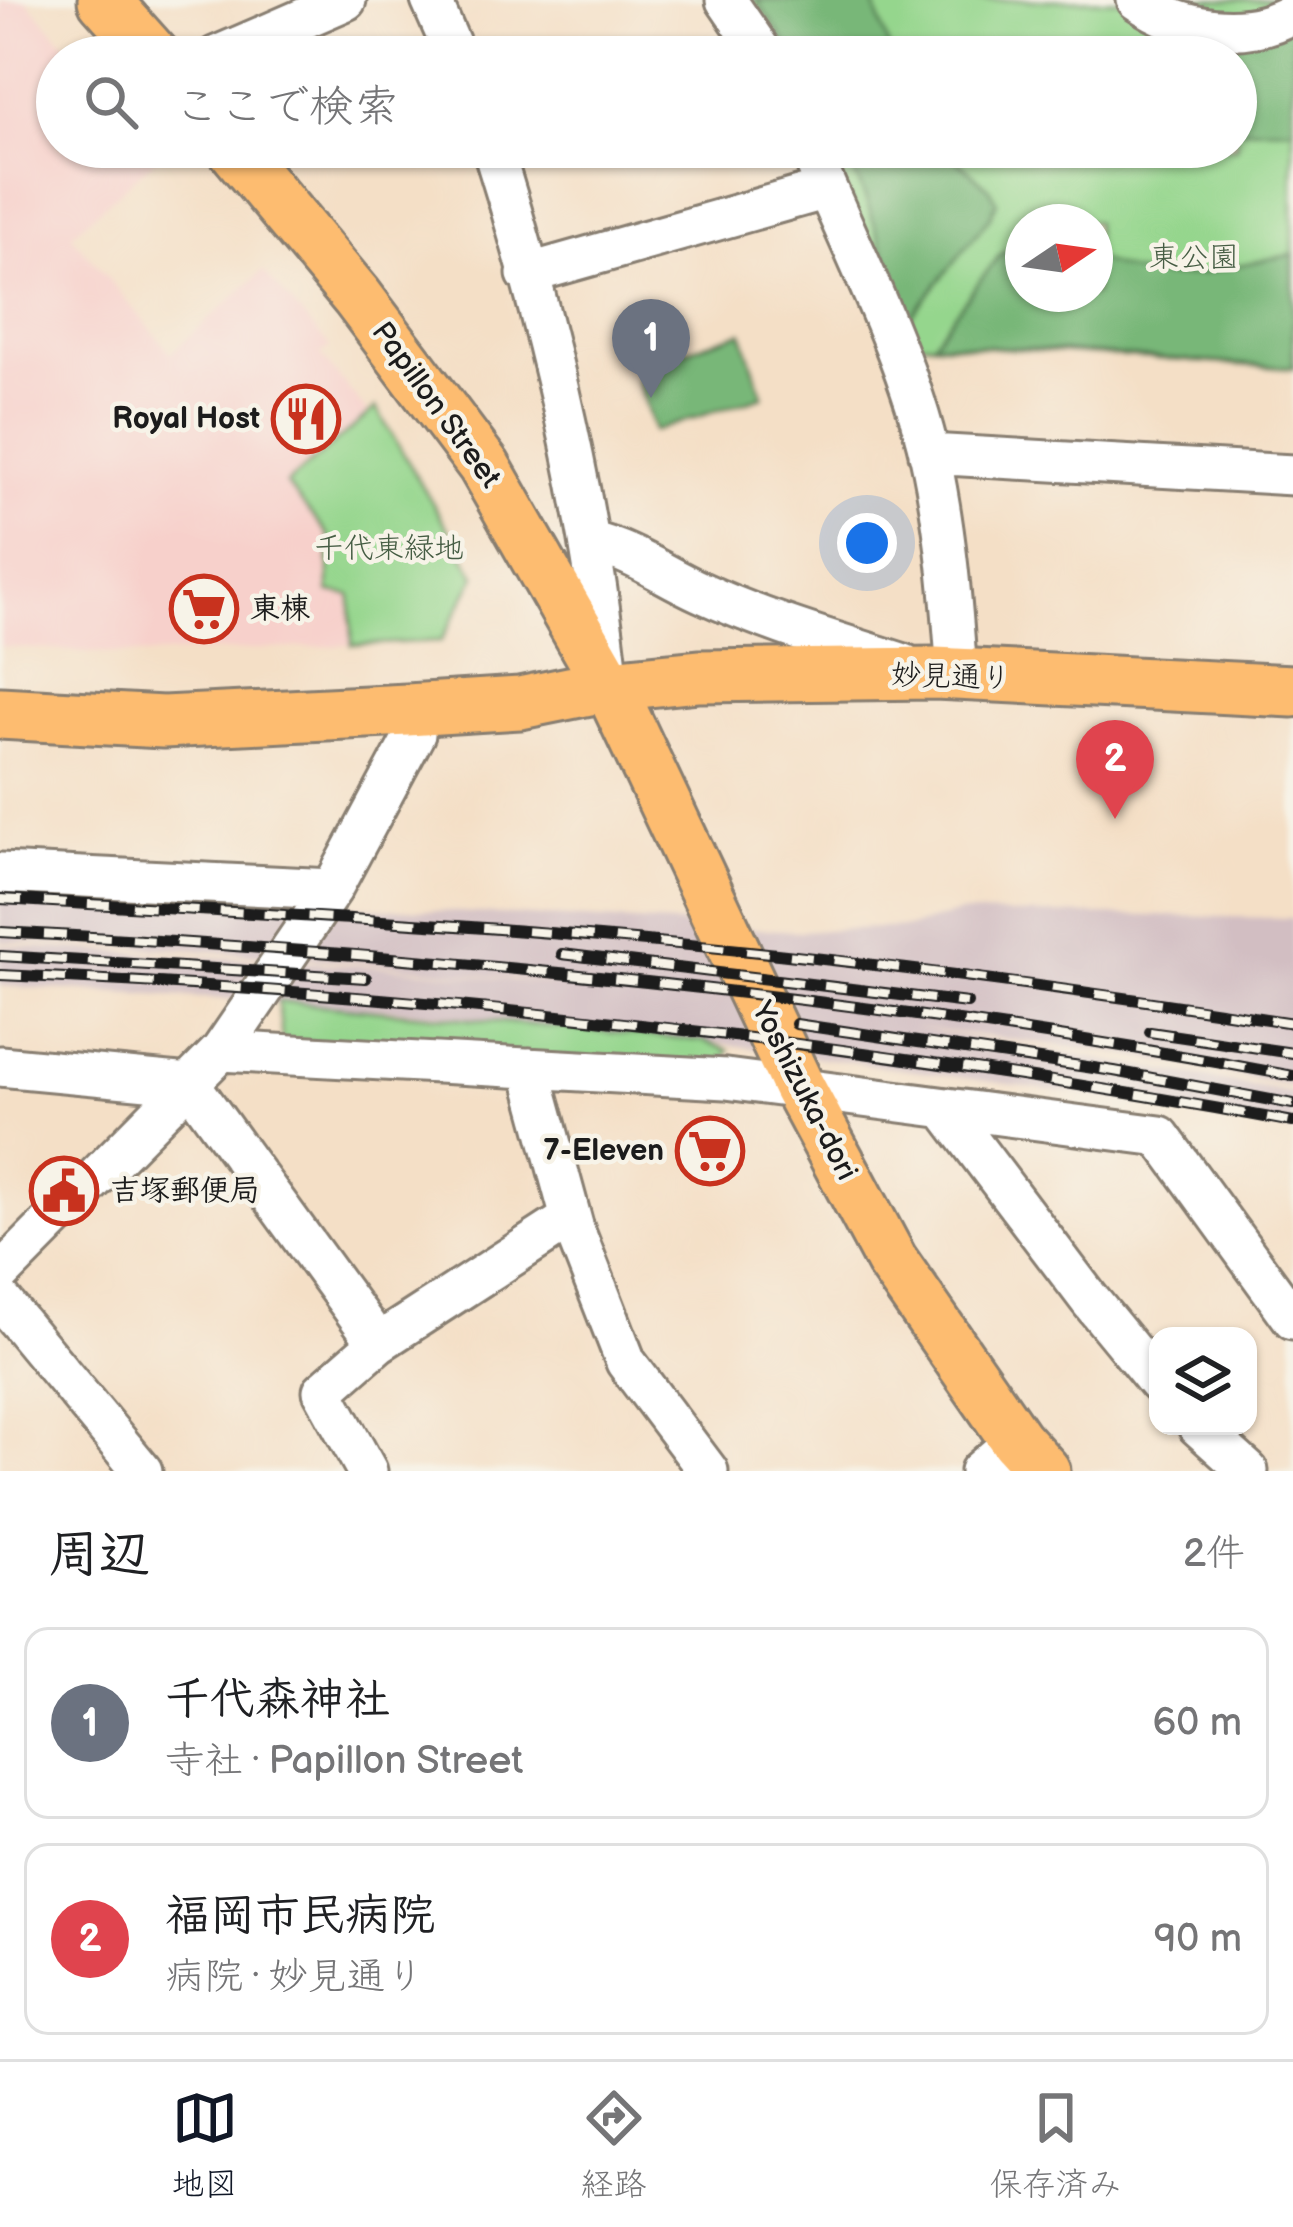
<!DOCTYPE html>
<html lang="ja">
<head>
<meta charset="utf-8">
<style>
  body { margin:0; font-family:"Balsamiq Sans","Klee One",sans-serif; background:#f6f6f6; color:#202124 }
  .controls { position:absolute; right:36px; bottom:36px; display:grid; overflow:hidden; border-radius:24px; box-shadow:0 3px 9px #0004 }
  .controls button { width:108px; height:108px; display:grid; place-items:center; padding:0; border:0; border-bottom:3px solid #e0e0e0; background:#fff; color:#202124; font:60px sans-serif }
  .compass { position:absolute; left:1005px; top:204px; width:108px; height:108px; border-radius:50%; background:#fff; box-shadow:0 3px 9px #0004; rotate:77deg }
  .you { position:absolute; left:867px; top:543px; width:42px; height:42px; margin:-30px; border:9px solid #fff; border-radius:50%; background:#1a73e8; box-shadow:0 0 0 18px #1a73e833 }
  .badge { display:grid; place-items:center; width:78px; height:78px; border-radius:50%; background:#111827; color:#fff; font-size:39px; font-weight:700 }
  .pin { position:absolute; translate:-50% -99px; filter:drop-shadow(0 3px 6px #0008) }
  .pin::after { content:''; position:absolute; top:63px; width:42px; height:36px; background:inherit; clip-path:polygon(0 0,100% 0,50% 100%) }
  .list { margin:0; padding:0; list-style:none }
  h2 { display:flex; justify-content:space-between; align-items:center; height:156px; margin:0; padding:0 48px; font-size:51px }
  h2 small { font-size:39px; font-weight:400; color:#757577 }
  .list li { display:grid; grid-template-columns:78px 1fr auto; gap:36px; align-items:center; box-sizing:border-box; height:192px; margin:0 24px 24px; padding:0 24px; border:3px solid #e0e0e0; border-radius:24px }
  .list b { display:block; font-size:45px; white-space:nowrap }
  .list p { margin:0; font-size:39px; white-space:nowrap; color:#757577 }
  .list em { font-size:39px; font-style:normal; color:#757577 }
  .icon { flex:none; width:66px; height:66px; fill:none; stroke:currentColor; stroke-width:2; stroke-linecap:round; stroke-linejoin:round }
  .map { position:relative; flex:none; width:1293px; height:1471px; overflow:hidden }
  .search { position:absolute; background:#fff; box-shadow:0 3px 9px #0004; left:36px; right:36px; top:36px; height:132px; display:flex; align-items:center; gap:30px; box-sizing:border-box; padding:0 42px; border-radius:66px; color:#757577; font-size:45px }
  .sheet { height:588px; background:#fff }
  nav { display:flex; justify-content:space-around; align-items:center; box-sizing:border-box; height:168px; border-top:3px solid #e0e0e0; background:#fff; font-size:33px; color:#757577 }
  nav a { display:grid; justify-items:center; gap:6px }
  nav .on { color:#111827 }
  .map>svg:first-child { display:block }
  .built { fill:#f7d0cb }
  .industrial { fill:#d2bec2 }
  .green { fill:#95d68d; stroke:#587954; stroke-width:3; fill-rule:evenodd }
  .forest { fill:#78b778; stroke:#4a6a4a; stroke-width:3 }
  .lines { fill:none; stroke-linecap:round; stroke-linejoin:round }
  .minor-casing { stroke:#887e71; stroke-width:45 }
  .major-casing { stroke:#887e71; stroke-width:57 }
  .minor { stroke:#fff; stroke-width:39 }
  .major { stroke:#fdbc6f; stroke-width:51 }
  .rail-casing { stroke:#1c1c1c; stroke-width:12 }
  .rail { stroke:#f7f3e8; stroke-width:8; stroke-dasharray:22; stroke-linecap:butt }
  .labels { text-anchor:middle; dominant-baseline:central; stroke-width:9; stroke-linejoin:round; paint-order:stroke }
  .park-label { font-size:30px; fill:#465d44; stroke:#f7f3e8 }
  .street-label { font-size:30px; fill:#1c1c1c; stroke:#f7f3e8 }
  .poi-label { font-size:30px; font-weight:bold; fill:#1c1c1c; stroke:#f7f3e8; text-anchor:end }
</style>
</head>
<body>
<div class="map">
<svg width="1293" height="1471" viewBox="0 0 1293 1471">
  <rect width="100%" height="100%" fill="#f7f3e8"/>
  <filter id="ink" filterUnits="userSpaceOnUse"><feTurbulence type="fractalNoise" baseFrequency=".00833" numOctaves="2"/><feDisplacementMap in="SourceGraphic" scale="24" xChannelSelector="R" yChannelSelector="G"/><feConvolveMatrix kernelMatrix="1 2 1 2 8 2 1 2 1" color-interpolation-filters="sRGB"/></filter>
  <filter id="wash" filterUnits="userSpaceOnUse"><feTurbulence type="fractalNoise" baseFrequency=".004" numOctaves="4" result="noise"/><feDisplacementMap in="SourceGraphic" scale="48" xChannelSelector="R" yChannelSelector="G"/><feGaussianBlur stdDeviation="2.7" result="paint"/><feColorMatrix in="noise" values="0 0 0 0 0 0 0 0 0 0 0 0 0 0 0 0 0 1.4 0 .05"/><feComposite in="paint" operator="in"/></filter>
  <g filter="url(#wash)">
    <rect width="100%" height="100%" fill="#f4dfc6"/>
    <path class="built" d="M0,0H26L77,57H57V147H156L162,153L71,235L171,353L263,271L330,347L320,354L368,413L287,484L329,536V591L351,595L352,645L145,655L0,647Z"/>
    <path class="industrial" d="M0,886L797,931L910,927L959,913L1293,918V1087L1115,1053L911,1027L1293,1093V1133L1112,1099L703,1041L390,1009L0,986V945L391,967L750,1005L389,965L191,950L0,942Z"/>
    <path class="green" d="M739,0H1293V369L916,342L825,147H1236V57H776ZM1023,222H1095V294H1023Z
      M376,408L476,576L441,641L352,645L351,595L329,592V536L286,484Z
      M278,1001L703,1041L729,1050L720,1067L282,1041Z"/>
    <path class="forest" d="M756,0H873L892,57H796Z
      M1293,28V128L1236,129V57H1156L1164,31Z
      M842,147H942L990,189L997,202L990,217L908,320L864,194Z
      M1023,238V294H1095V258C1179,296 1211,265 1293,255V368L933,342L998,257Z
      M742,332L763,396L654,431L637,379L651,374L647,363Z"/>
  </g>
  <g filter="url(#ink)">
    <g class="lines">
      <defs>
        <path id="minor" d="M431,0L456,57
          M726,0L765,57
          M1137,0C1181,31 1245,41 1293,13
          M215,57L346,0
          M492,147C546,318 588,496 608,674
          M809,147C850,246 906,352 930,456C946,528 952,602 957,676
          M527,274L827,189
          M929,454L1293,475
          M591,542C632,551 663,575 701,592C766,622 836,642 904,664
          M0,873L332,889
          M221,1051L726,1079L1160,1136L1293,1319
          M0,1066L190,1084L378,1343
          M530,1068L574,1229L626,1362L708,1471
          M946,1110L1089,1299L1158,1383
          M0,1274L221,1051L332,889L415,734L407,710
          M0,1299L142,1471
          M1198,1426L1248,1471
          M367,1471L323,1391L378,1343L571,1218
          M980,1471L1016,1440"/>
        <path id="major" d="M104,0L155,57
          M232,147L357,297L484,466L609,685L798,1086L891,1260L1016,1440L1044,1471
          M0,713L163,722L407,710L520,703L609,685L699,676L935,673L1293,691"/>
      </defs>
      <use href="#minor" class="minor-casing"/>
      <use href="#major" class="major-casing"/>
      <use href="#minor" class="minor"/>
      <use href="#major" class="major"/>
      <defs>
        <path id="rail" d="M0,899C230,912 460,923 689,945C891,964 1092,992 1293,1023
          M0,932C434,954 866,996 1293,1076
          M562,954L967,1003
          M0,956L366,978
          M0,975C438,993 862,1043 1293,1122
          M796,1024L1114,1071L1293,1104
          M1150,1032L1293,1053"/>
      </defs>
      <use href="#rail" class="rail-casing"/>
      <use href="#rail" class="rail"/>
    </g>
  </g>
  <defs>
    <symbol id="restaurant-ring" viewBox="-11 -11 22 22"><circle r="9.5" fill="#f7f3e8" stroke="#c8321e" stroke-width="1.5"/><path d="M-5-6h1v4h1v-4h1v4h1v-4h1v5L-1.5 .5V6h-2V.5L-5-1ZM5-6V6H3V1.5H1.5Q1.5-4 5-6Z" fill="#c8321e"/></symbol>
    <symbol id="supermarket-ring" viewBox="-11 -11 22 22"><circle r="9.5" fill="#f7f3e8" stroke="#c8321e" stroke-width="1.5"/><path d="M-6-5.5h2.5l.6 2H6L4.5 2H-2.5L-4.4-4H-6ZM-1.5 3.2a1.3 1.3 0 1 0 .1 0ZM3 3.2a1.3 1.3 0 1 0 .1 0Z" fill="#c8321e"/></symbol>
    <symbol id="civic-ring" viewBox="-11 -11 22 22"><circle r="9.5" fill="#f7f3e8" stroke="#c8321e" stroke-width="1.5"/><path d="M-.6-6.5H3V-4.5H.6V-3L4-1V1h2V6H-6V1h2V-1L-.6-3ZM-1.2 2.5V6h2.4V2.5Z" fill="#c8321e"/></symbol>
  </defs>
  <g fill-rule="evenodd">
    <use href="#restaurant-ring" x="268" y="381" width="76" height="76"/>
    <use href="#supermarket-ring" x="166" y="571" width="76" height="76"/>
    <use href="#supermarket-ring" x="672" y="1113" width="76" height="76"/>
    <use href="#civic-ring" x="26" y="1153" width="76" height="76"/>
  </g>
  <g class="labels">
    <g class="park-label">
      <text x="1194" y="258">東公園</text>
      <text x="389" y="549">千代東緑地</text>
    </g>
    <g class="street-label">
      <text transform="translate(436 405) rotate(54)">Papillon Street</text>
      <text transform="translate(951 677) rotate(2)">妙見通り</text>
      <text transform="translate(804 1091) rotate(63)">Yoshizuka-dori</text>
    </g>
    <g class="poi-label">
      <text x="260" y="419">Royal Host</text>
      <text x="250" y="609" text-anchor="start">東棟</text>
      <text x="664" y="1151">7-Eleven</text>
      <text x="110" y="1191" text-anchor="start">吉塚郵便局</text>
    </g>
  </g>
</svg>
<div class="controls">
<button><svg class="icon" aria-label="layers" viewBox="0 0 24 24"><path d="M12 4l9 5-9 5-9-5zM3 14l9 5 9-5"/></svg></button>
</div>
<svg class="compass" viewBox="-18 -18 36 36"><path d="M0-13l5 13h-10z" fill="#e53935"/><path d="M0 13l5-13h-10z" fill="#757577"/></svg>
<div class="you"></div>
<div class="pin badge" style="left:651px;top:398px;background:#6b7280">1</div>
<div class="pin badge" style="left:1115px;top:819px;background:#e0444e">2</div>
<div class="search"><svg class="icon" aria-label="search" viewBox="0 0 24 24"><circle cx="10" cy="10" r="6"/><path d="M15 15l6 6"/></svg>ここで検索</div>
</div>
<section class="sheet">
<h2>周辺<small>2件</small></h2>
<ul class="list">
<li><span class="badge" style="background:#6b7280">1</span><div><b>千代森神社</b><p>寺社 · Papillon Street</p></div><em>60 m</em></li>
<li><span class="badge" style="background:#e0444e">2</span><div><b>福岡市民病院</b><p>病院 · 妙見通り</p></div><em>90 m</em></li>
</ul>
</section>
<nav>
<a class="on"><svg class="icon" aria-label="map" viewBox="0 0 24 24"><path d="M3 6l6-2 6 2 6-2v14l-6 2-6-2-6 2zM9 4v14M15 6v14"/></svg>地図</a>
<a><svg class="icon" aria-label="directions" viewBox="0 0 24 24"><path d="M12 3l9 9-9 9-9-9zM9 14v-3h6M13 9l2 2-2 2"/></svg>経路</a>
<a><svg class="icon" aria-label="saved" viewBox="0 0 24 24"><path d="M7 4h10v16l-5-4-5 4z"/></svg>保存済み</a>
</nav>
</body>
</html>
